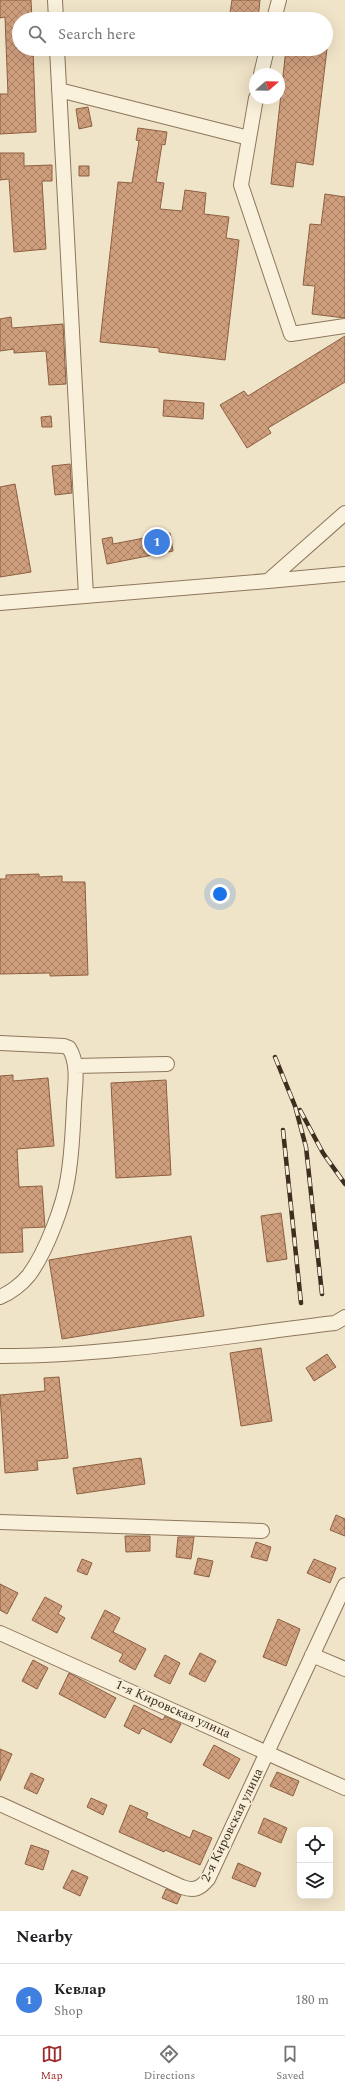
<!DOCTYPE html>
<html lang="en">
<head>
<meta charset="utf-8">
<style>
  body { margin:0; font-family:Spectral,serif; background:#f2f2f2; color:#202124 }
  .controls { position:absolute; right:12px; bottom:12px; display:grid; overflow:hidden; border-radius:8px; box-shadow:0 4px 16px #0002 }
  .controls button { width:36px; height:36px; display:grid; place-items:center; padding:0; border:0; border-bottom:1px solid #e0e0e0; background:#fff; color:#202124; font:20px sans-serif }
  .compass { position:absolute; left:249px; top:68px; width:36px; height:36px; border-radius:50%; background:#fff; box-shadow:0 4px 16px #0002; rotate:70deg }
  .you { position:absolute; left:220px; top:894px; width:14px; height:14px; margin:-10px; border:3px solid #fff; border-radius:50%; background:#1a73e8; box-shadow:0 0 0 6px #1a73e833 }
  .badge { display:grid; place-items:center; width:26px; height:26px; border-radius:50%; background:#9e2a2b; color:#fff; font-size:13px; font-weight:700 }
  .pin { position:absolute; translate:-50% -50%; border:2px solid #fff; box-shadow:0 1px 4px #0006 }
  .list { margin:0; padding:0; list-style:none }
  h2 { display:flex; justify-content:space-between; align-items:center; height:52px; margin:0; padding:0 16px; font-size:17px }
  h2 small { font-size:13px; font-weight:400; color:#757577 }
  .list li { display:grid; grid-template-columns:26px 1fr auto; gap:12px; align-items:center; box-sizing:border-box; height:72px; padding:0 16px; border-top:1px solid #e0e0e0 }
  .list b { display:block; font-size:15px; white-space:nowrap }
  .list p { margin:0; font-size:13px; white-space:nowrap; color:#757577 }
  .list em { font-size:13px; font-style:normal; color:#757577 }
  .icon { flex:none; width:22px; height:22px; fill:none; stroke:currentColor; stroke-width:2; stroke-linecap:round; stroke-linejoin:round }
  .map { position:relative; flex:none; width:345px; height:1911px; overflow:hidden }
  .search { position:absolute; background:#fff; box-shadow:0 4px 16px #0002; left:12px; right:12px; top:12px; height:44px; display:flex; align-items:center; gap:10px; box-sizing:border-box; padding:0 14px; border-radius:22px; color:#757577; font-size:15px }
  .sheet { height:124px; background:#fff }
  nav { display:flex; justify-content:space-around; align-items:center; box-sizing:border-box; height:56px; border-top:1px solid #e0e0e0; background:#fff; font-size:11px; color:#757577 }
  nav a { display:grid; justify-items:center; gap:2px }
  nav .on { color:#9e2a2b }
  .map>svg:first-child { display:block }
  .building { fill:url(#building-cross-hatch); stroke:#8d5f41 }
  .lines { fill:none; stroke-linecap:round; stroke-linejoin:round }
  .minor-casing { stroke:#8d765c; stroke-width:16 }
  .minor { stroke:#faf1dc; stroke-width:14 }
  .rail-casing { stroke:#3d2e20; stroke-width:4.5 }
  .rail { stroke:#f7eed8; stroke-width:3; stroke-dasharray:9; stroke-linecap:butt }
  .labels { text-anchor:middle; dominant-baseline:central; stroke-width:3.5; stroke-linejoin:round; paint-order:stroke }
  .street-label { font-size:13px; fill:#3d2e20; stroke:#f7eed8 }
</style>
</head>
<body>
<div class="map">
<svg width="345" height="1911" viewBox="0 0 345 1911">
  <defs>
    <pattern id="building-cross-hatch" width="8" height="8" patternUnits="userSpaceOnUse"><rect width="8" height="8" fill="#cf9f7d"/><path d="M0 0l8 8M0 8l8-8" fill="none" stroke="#a98266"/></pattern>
  </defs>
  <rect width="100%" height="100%" fill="#f0e4c8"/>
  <path class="building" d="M0,0H31L32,19H19V49H33L36,132L0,134V94H8L5,17L0,18Z
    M232,0H260L258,19H229Z
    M286,49H327L313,165L296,162L293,187L271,184Z
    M88,107L92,126L79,129L76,109Z
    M138,128L167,132L165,145L162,144L156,182L164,183L160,209L182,211L185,190L206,193L204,214L229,217L226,238L239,240L225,360L159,352V348L100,342L118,182L132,183L139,141L136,140Z
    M0,153H24V166L52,165V181H42L46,249L14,252L9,179L0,180Z
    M79,166H89V176H79Z
    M325,194L345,197V318L312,314L315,286L303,285L310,224L321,225Z
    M11,317L12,328L63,324L66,384L49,385L46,351L14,353V349L0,351V319Z
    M345,336V382L268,428L271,433L247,448L220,405L244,391L248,396Z
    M164,400L204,403L203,419L163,416Z
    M51,416L52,427H42L41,417Z
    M70,464L72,493L55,495L52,466Z
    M15,484L31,572L0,577V487Z
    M170,533L173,551L107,564L102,539L112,537L113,544Z
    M39,874V877L62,876V882H85L88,975L50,976V973L0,974V879H6V875Z
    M13,1075V1081L48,1078L54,1146L17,1149L19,1187L42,1186L45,1227L22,1228L23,1252L0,1253V1076Z
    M166,1080L171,1175L116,1178L111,1083Z
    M281,1213L287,1259L267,1262L261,1216Z
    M191,1236L204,1316L62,1339L49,1260Z
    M261,1348L272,1421L241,1426L230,1353Z
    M327,1354L336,1367L314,1381L306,1368Z
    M59,1377L68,1458L37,1461L38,1470L5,1473L0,1395L45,1391L44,1378Z
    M141,1458L145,1484L77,1494L73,1468Z
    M336,1515L345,1519V1536L330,1530Z
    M125,1536H150V1551L126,1552Z
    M178,1537H194L191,1559L176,1557Z
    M256,1542L271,1547L267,1561L251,1557Z
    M198,1558L213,1561L209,1577L194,1574Z
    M82,1559L92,1563L87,1575L77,1571Z
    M314,1559L336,1568L330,1583L307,1573Z
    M0,1584L18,1593L7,1614L0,1610Z
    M45,1597L62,1606L58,1614L65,1618L57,1633L32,1620Z
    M105,1610L120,1618L113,1632L146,1649L135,1670L119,1661L123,1654L91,1638Z
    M278,1619L300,1629L286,1666L263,1657Z
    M200,1653L216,1661L205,1682L189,1674Z
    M165,1655L180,1663L170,1684L154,1676Z
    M33,1660L48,1668L37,1689L22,1681Z
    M69,1673L116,1698L105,1718L59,1694Z
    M134,1705L163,1720L165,1716L181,1724L171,1743L142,1728L139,1734L124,1726Z
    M214,1745L240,1759L229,1779L203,1765Z
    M0,1749L12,1754L0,1781Z
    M277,1772L299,1781L293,1796L270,1786Z
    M31,1773L44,1779L37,1794L24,1788Z
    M91,1798L107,1805L103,1815L87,1807Z
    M130,1805L148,1813L146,1818L190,1838L193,1830L212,1838L200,1865L165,1850L164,1852L119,1832Z
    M264,1818L287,1828L281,1843L258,1833Z
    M31,1845L49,1851L43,1870L25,1864Z
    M238,1863L261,1873L255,1887L232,1878Z
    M72,1870L88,1877L80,1896L63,1888Z
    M166,1889L181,1895L177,1904L162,1898Z"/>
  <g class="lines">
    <defs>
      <path id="minor" d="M55,0L56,19
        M274,19L279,0
        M57,49L86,596
        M261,74L267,49
        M59,90L249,138
        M256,98L241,185L291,334L345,326
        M268,581L345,574
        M0,603L268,581L345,513
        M0,1043L64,1046L69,1048C79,1064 75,1085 74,1104C73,1129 72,1153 68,1177C64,1205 46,1252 29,1275C22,1284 10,1293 0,1297
        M75,1066L167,1064
        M0,1356C113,1356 224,1336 335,1323L345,1317
        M0,1522L262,1531
        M0,1633L345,1788
        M312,1655L345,1669
        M0,1804L182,1887C194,1891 200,1889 208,1879L345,1585"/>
    </defs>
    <use href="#minor" class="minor-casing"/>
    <use href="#minor" class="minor"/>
    <defs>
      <path id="rail" d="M275,1057L295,1106L306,1147L322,1294
        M300,1110L323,1153L345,1184
        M283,1130L301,1303"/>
    </defs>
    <use href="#rail" class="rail-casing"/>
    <use href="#rail" class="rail"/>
  </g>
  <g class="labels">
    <g class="street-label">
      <text transform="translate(173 1709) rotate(24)">1-я Кировская улица</text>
      <text transform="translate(232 1825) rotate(-64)">2-я Кировская улица</text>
    </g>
  </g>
</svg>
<div class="controls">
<button><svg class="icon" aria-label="locate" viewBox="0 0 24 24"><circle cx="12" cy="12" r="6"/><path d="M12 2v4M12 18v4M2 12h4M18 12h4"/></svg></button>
<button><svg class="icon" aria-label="layers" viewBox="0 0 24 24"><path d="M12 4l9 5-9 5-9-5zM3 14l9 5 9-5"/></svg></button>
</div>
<svg class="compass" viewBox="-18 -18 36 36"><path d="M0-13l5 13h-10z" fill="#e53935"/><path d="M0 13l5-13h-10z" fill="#757577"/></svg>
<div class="you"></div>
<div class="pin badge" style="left:157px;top:542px;background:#3f7fe0">1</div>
<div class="search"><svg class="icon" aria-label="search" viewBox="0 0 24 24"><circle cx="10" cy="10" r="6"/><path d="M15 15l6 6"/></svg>Search here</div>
</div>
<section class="sheet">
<h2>Nearby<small></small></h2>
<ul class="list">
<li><span class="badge" style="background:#3f7fe0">1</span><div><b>Кевлар</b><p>Shop</p></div><em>180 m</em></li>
</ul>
</section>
<nav>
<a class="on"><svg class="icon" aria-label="map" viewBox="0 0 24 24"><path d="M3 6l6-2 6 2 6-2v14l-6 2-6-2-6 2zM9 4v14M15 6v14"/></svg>Map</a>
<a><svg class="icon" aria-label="directions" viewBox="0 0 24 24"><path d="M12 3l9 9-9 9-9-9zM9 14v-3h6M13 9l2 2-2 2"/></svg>Directions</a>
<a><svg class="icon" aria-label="saved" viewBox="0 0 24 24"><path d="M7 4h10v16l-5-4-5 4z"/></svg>Saved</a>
</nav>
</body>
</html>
